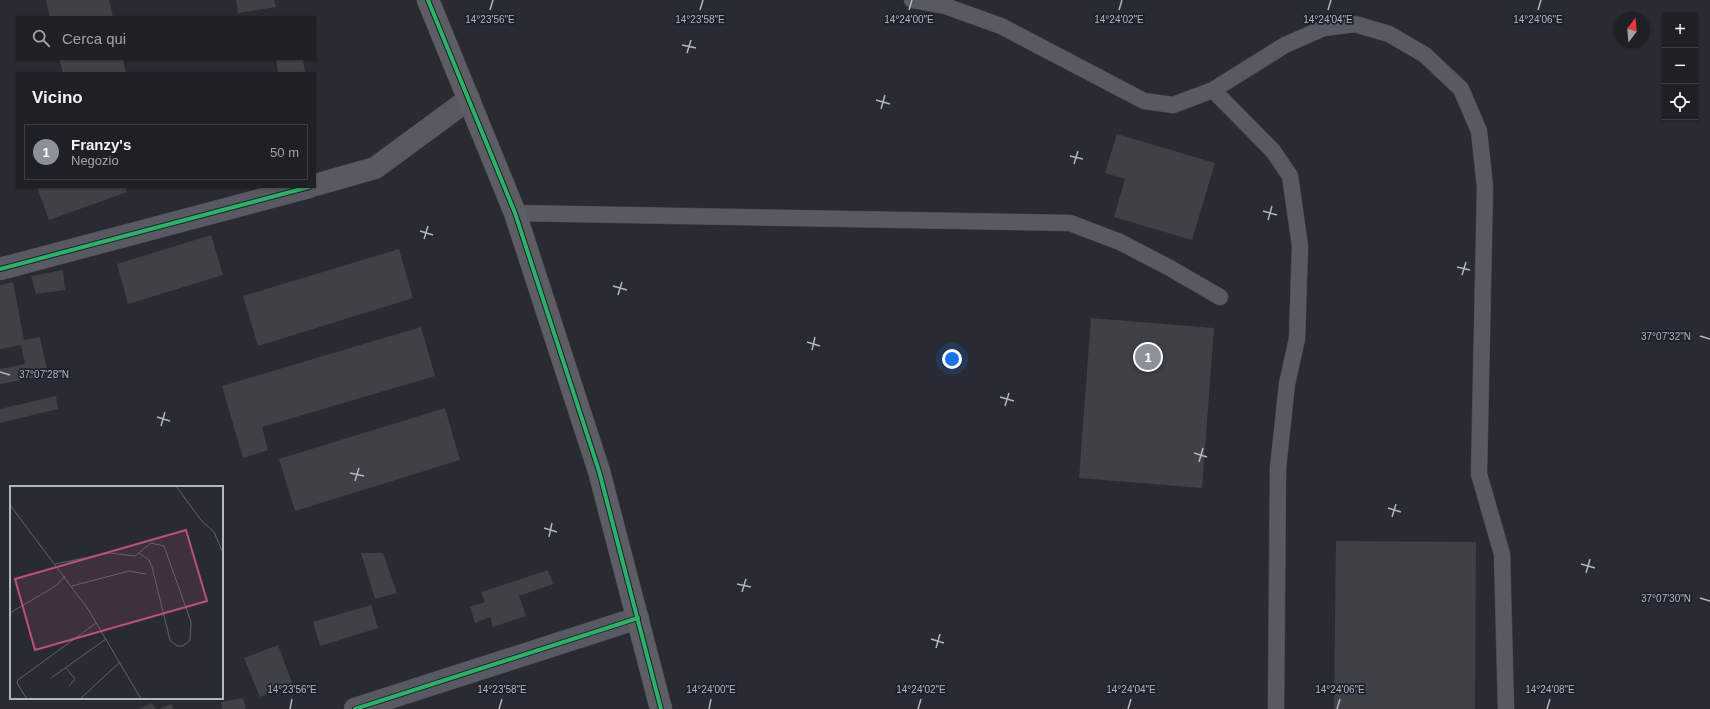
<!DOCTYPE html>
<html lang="it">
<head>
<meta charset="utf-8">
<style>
  body { margin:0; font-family:Arial,sans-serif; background:#26282e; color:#f1f3f6 }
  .controls { position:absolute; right:12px; top:12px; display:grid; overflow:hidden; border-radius:0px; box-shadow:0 1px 3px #0004 }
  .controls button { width:36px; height:36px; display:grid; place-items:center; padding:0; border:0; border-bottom:1px solid #3c3e43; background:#1e2026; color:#f1f3f6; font:20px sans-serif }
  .compass { position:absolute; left:1614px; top:12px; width:36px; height:36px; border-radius:50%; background:#1e2026; box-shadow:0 1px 3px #0004; rotate:16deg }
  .you { position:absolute; left:952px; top:359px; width:14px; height:14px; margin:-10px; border:3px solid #fff; border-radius:50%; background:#1a73e8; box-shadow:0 0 0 6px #1a73e833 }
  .badge { display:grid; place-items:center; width:26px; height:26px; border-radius:50%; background:#8c9099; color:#fff; font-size:13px; font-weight:700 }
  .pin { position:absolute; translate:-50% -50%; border:2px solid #fff; box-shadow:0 1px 4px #0006 }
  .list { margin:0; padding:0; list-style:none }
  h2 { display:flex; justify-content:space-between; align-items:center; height:52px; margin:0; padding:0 16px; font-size:17px }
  h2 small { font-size:13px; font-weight:400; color:#a1a3a7 }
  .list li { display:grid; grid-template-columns:26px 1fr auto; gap:12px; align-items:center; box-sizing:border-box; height:56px; margin:0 8px 8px; padding:0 8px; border:1px solid #3c3e43; border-radius:0px }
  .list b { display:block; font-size:15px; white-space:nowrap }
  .list p { margin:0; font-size:13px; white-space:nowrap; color:#a1a3a7 }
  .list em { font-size:13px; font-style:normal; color:#a1a3a7 }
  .icon { flex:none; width:22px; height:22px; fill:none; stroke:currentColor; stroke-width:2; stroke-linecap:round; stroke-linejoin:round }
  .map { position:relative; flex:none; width:1710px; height:709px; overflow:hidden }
  .search { position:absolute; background:#1e2026; box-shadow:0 1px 3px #0004; left:16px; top:16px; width:300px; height:44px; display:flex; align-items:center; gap:10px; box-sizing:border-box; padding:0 14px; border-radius:0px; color:#a1a3a7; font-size:15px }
  .panel { position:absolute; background:#1e2026; box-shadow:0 1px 3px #0004; left:16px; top:72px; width:300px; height:116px; border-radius:0px }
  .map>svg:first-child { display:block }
  .building { fill:#3f4147 }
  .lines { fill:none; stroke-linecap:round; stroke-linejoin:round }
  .lane-casing { stroke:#46474d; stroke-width:17 }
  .street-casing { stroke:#46474d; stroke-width:23 }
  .secondary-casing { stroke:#46474d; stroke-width:23 }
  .lane { stroke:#575a61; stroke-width:16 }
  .street { stroke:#575a61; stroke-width:22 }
  .secondary { stroke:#5c5e64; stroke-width:22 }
  .cycleway-casing { stroke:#1c212b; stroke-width:6 }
  .cycleway { stroke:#2db169; stroke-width:4 }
  .ticks { fill:none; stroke:#b2b6c3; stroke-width:1.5 }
  .inset-road { fill:none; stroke:#5f636c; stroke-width:1 }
  .view { fill:#bc4f7f; fill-opacity:0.15; stroke:#bc4f7f; stroke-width:2 }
  .inset-edge { fill:none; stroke:#b2b6c3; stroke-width:2 }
  .ticks-label { font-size:10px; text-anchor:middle; fill:#b2b6c3; stroke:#1c212b; stroke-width:3.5; stroke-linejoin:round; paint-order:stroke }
</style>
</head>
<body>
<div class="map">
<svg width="1710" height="709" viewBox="0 0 1710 709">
  <rect width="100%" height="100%" fill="#282b32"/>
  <path class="building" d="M46,0H109L113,17H50Z
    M236,0H274L276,7L238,13Z
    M59,59H123L126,73H63Z
    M276,59H303L305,73H278Z
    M1117,134L1215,163L1192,240L1114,217L1125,179L1105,173Z
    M37,187H125L127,192L49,220Z
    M211,235L223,275L128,304L117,264Z
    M399,249L413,298L258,346L243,296Z
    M63,270L65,290L36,294L31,276Z
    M13,282L24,340L40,337L48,375L0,384V369L25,364L21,345L0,349V285Z
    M1091,318L1214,328L1202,488L1079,478Z
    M421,327L435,376L262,427L268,450L243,458L222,386Z
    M56,396L58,409L0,423V409Z
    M445,408L460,460L295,511L279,459Z
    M1336,541L1476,542L1475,709H1334Z
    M361,553H383L397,593L375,599Z
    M548,570L553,584L519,596L526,616L493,627L490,617L475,623L470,607L485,602L481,592Z
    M371,605L378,628L320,646L313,622Z
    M278,645L293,685L260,697L244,658Z
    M243,698L246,709H222L221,702Z
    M152,703L156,709H139Z
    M171,704L174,709H159Z"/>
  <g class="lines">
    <defs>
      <path id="lane" d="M912,0L945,6L1001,26L1144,101L1173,105L1213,90L1285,45L1324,28L1355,24L1389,34L1425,55L1461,89L1479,131L1485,187L1479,474L1502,554L1506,709
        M1213,90L1273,151L1290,176L1300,246L1297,339L1287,384L1278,468L1276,709
        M515,213L1070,223L1120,242L1168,267L1220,297"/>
      <path id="street" d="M315,185L375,168L469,99
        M0,269L309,187
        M355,709L638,618"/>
      <path id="secondary" d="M428,0L515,213L599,471L661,709"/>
    </defs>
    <use href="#lane" class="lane-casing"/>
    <use href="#street" class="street-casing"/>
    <use href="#secondary" class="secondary-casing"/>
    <use href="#lane" class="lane"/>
    <use href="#street" class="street"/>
    <use href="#secondary" class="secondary"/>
    <defs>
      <path id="cycleway" d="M428,0L515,213L599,471L661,709
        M0,269L309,187
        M355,709L638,618"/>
    </defs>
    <use href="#cycleway" class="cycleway-casing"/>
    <use href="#cycleway" class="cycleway"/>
  </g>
  <path class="ticks" d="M490,10L493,0M700,10L703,0M909,10L912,0M1119,10L1122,0M1328,10L1331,0M1538,10L1541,0M682,45L696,48M687,53L691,40M876,100L890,104M881,109L885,95M1070,156L1083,159M1074,164L1078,151M1263,211L1277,215M1268,220L1272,206M420,231L433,235M424,239L428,226M1457,267L1470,270M1462,275L1466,262M613,286L627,290M618,295L622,282M1700,336L1710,339M807,342L820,346M812,350L815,337M0,372L10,375M1000,397L1014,401M1005,406L1009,393M157,417L170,421M161,426L165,412M1194,453L1207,457M1199,462L1203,448M350,473L364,476M355,481L359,468M1388,508L1401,512M1392,517L1396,504M544,528L557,532M549,537L552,523M1581,564L1595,568M1586,573L1590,559M737,584L751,587M742,592L746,579M1700,598L1710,601M931,639L944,643M936,648L940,634M290,709L292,699M499,709L502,699M709,709L711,699M918,709L921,699M1128,709L1131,699M1337,709L1340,699M1547,709L1550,699"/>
  <g transform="translate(10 486)">
    <rect width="213" height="213" fill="#282b32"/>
    <path class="inset-road" d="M166,0L191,34L204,46L213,67M0,19L78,123L131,213M45,78L100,67L125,70L141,57L154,60L181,136L180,154L173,160H167L160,154L142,81L139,74L129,67M62,100L119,85L136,88M0,127L47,99L55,90M56,182L65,193L59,200M41,192L96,153M17,213L7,197L8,194L86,137M70,213L110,176"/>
    <path class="view" d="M176,44L197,115L25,164L5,93Z"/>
    <rect width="213" height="213" class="inset-edge"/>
  </g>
  <g class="ticks-label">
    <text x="490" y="23">14°23'56"E</text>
    <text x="700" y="23">14°23'58"E</text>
    <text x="909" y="23">14°24'00"E</text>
    <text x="1119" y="23">14°24'02"E</text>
    <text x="1328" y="23">14°24'04"E</text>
    <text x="1538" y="23">14°24'06"E</text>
    <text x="1666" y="340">37°07'32"N</text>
    <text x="44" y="378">37°07'28"N</text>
    <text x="1666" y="602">37°07'30"N</text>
    <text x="292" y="693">14°23'56"E</text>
    <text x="502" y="693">14°23'58"E</text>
    <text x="711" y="693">14°24'00"E</text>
    <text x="921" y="693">14°24'02"E</text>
    <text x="1131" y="693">14°24'04"E</text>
    <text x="1340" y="693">14°24'06"E</text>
    <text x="1550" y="693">14°24'08"E</text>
  </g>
</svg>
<div class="controls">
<button>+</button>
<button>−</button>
<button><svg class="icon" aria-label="locate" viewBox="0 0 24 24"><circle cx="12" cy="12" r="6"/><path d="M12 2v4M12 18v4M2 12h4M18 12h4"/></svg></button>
</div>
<svg class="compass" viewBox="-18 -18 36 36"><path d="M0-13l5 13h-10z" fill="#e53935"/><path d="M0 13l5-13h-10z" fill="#a1a3a7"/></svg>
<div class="you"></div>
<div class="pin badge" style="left:1148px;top:357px">1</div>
<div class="search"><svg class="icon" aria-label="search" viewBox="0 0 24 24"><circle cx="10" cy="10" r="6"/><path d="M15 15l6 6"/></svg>Cerca qui</div>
<section class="panel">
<h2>Vicino<small></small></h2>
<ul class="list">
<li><span class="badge">1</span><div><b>Franzy's</b><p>Negozio</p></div><em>50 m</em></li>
</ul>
</section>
</div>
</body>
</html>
